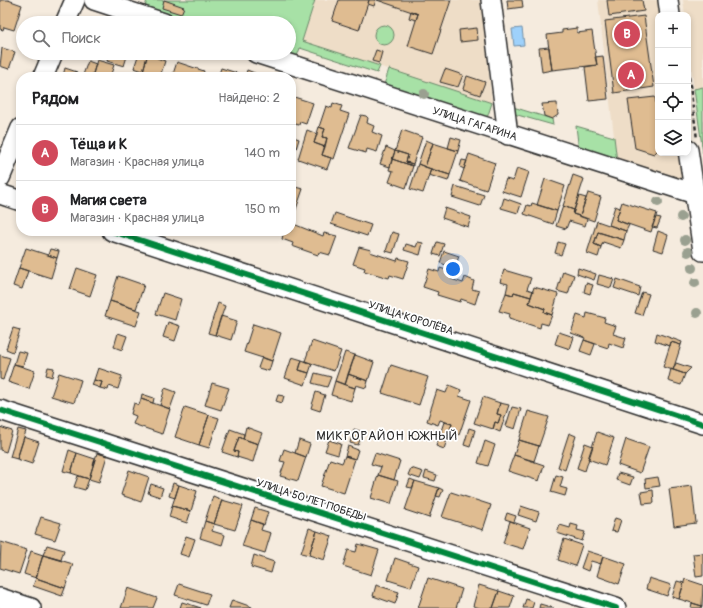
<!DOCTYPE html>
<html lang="ru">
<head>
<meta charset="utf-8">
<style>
  body { margin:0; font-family:Pangolin,sans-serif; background:#f2f2f2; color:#202124 }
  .controls { position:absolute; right:12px; top:12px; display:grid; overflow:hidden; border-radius:8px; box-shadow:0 2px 6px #0003 }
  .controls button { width:36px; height:36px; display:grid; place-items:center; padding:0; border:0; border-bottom:1px solid #e0e0e0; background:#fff; color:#202124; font:20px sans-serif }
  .you { position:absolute; left:453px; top:269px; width:14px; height:14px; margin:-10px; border:3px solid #fff; border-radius:50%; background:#1a73e8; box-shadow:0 0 0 6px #1a73e833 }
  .badge { display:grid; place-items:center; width:26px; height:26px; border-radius:50%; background:#d1495b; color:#fff; font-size:13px; font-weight:700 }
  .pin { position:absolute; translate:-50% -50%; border:2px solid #fff; box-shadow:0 1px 4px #0006 }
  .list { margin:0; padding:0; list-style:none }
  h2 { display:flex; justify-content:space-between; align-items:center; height:52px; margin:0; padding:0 16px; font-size:17px }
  h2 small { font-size:13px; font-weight:400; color:#757577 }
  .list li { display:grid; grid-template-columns:26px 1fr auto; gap:12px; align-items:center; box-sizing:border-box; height:56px; padding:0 16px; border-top:1px solid #e0e0e0 }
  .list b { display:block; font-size:15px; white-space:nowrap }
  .list p { margin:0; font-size:13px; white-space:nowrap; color:#757577 }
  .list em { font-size:13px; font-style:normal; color:#757577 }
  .icon { flex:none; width:22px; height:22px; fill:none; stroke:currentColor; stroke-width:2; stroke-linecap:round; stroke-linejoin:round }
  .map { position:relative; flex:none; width:703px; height:608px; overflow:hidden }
  .search { position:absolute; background:#fff; box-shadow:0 2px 6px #0003; left:16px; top:16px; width:280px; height:44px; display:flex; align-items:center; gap:10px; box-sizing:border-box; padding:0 14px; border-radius:22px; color:#757577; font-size:15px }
  .panel { position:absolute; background:#fff; box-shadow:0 2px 6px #0003; left:16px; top:72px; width:280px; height:164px; border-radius:16px }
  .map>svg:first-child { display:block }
  .built { fill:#eeddc7 }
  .green { fill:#a7e1a6; stroke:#698668 }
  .water { fill:#9ed1fb; stroke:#708fa8 }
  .building { fill:#dfbc91; stroke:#2b2b2b }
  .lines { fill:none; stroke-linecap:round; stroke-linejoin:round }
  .minor-casing { stroke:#2b2b2b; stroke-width:22 }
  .path { stroke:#2b2b2b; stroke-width:2.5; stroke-dasharray:4 3; stroke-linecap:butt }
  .minor { stroke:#fff; stroke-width:19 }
  .cycleway-casing { stroke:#fff; stroke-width:8 }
  .cycleway { stroke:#00873e; stroke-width:6 }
  .tree { fill:#9aa090 }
  .labels { text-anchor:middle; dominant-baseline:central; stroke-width:3.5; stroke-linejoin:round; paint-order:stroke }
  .street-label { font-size:11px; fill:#2b2b2b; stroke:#fff }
  .quarter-label { font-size:13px; letter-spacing:1px; fill:#2b2b2b; stroke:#fff }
</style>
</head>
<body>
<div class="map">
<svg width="703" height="608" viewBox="0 0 703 608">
  <rect width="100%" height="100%" fill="#f5ebde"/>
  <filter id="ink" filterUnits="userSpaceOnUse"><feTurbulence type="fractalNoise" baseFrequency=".025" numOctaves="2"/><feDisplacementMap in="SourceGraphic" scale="8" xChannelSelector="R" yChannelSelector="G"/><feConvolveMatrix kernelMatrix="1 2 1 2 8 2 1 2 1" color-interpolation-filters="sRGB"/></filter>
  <g filter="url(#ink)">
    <path class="built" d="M315,0H481L492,103L302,41Z
      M598,0H664L666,15H658V153H685L691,185L617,162Z
      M683,0H703V87L694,89L688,39V15H685Z"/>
    <path class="green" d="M147,0H315L302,41L380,66L377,73L300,48L296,59L276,53H289V23H184L144,10Z
      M374 35a10 10 0 1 1 20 0a10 10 0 1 1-20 0Z
      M389,69L492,103L486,121L383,88Z
      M703,87V153L694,89Z
      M513,107L552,119L553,125L514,114Z
      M576,126L614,137L617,162L579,151Z"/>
    <path class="water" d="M522,28L524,45L514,46L512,29Z"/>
    <path class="building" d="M0,0H8L22,5L14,30L4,27L3,30L0,29Z
      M164,0L184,7L181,14L162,8Z
      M339,0H369L359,30L332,21Z
      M369,0H376L374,6L368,4Z
      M377,0H451L433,54L408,46L418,14Z
      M507,0H522L523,7L508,9Z
      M607,0H642L644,11L609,16Z
      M411,11L418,14L416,20L409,18Z
      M644,16L654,87L614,93L605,21Z
      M477,28L478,40L460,42L459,30Z
      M577,28V33L592,31L597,65L552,70L547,35L562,33V30Z
      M549,47L552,70L542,72L539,48Z
      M2,48L15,52L9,69L0,66Z
      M376,50L382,52L379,63L372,61Z
      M100,53H128L124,66L107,61L108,59L99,56Z
      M139,53H148L143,71L134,68Z
      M148,53L158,54L157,58L165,61L160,77H150L151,73L143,71Z
      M603,56L608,99L589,101L585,67L597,65L595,57Z
      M97,60L114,65L110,77H92Z
      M88,61L96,64L92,77L83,75Z
      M177,62L204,71L202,77H172Z
      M65,68L77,72L75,77L63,76Z
      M221,68L240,74L239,77H218Z
      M445,69L463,75L458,87L440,82Z
      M247,70L257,74L256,77H245Z
      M467,76L485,82L480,95L463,89Z
      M291,96L313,103L306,124L300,122L299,125L291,123Z
      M655,97L658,115V150L654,154L635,148L628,100Z
      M333,103L342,106L340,111L349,114L334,159L322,155L327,138L322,137L325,129L319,127L326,106L332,108Z
      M557,103L558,115L552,119L544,116L542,104Z
      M361,115L366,116L368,118L367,123L374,126L372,132L382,136L377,152L367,149L366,153L349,148Z
      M319,127L325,129L322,137L327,138L325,147L314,143Z
      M307,130L317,134L314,143L325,147L322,155L331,158L327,169L298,159Z
      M402,130L422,137L413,164L406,162L408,155L395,151Z
      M291,136L299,139L296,149L291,147Z
      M451,137L461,140L458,151L448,148Z
      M426,140L433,143L425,167L418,164Z
      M433,143L458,151L450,175L425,167Z
      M386,147L395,151L390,167L380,164Z
      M395,151L408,155L406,162L413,164V166L392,159Z
      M469,154L495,163L486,190L460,181Z
      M392,159L413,166L406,188L389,182L393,171L389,170Z
      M462,160L467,161L464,169L460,167Z
      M418,164L431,169L423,193L410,189Z
      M517,168L529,172L521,197L502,191L506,179L513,181Z
      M431,169L450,175L448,181L429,175Z
      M573,175L584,179L574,210L563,206Z
      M545,179L565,186L557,211L537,205Z
      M291,186L303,189L294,215L291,214Z
      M455,186L484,195L480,206L452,197Z
      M588,193L601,197L594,221L580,216Z
      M579,196L586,198L580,216L573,214Z
      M504,198L521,204L518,213L501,208Z
      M622,202L657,213L651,232L616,220Z
      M532,203L557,211L553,224L524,214L527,205L531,206Z
      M563,206L574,210L573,214L587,219L585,226L569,221L566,229L556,226Z
      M615,206L620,208L616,220L629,225L626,231L609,225Z
      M445,208L471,217L468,227L442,218Z
      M335,213L371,225L367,236L331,224Z
      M656,217L661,218L657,228L652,227Z
      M597,221L626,231L624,240L598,232L594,244L601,247L598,257L587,253Z
      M291,223L323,236L324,233L337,236L330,255L319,252L318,255L292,246L293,243L282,239L284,231H291Z
      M658,231L668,235L663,252L653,249Z
      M392,232L399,234L393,253L386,251Z
      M598,232L624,240L621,248L603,242L601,247L594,244Z
      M418,242L423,243L420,255L404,250L406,244L416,247Z
      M437,242L444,244L440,256L433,254Z
      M558,242L565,244L561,255L555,253Z
      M359,247L371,250L370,252L397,261L398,258L409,261L403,279L390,275L389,278L364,271L365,268L353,264Z
      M26,248L57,258L51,278L19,268Z
      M50,249L59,251L57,258L48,255Z
      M444,251L459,256L455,268L440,263Z
      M19,268L28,271L22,289L13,286Z
      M77,268L97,275L90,296L70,289Z
      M440,268L453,272L451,279L463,283L465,277L474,281L472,289L479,291L475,304L461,299L460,302L437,295L438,292L423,287L429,269L439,272Z
      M578,268L596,274L594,280L577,274Z
      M504,270L531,278L527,289L533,291L531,297L514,292L513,295L506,293L508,284L500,282Z
      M563,271L574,275L568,294L557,291Z
      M599,275L614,279L611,288L597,284Z
      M118,276L144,285L136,309L110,301Z
      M617,279L640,287L638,296L614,288Z
      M586,283L593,285L590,294L584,292Z
      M534,287L558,294L552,315L544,312L545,309L529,303Z
      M514,292L531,297L529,303L545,309L544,312L552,315L548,325L541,323L540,328L509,318L510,314L499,311L506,293L513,295Z
      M642,292L649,294L642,315L635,313Z
      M163,293L181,299L175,320L156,314Z
      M110,301L141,311L136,326L105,316Z
      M218,303L225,306L215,335L208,333Z
      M587,313L605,318L604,322L616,326L613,334L626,338L623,348L609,343L608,348L584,340L585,338L571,333L577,315L586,318Z
      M221,316L237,321L231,340L215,335Z
      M168,322L180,326L175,341L163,337Z
      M253,324L281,333L272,361L244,352Z
      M13,328L20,330L13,352L6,349Z
      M559,332L574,337L570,349L555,344Z
      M118,333L127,336L122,350L114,347Z
      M657,333L682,342L681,345L671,342L670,346L655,341Z
      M584,340L595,344L591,355L580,351Z
      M312,341L341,351L334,371L305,361Z
      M671,342L681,345L673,370L663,367Z
      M18,351L27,353L23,366L14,364Z
      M345,352L355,355L345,385L335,381Z
      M0,355L10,358L3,380L0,379Z
      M355,355L374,362L368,381L348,374Z
      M262,357L272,361L269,371L258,368Z
      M292,357L302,360L299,370L309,373L305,385L285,378Z
      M302,360L312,364L309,373L299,370Z
      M676,363L691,368L685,374L673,370Z
      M14,364L35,371L29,389L8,382Z
      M391,365L428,377L419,405L382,393Z
      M48,367L54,368L52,377L46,375Z
      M98,368L122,376L118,389L109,386L108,390L100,388L102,382L94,380Z
      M671,369L685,374L681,385L668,381Z
      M59,373L81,380L74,403L51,396Z
      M315,373L331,377L327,387L312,383Z
      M348,374L368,381L366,388L356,385L355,388L345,385Z
      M94,380L102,382L100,388L92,385Z
      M335,381L355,388L351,401L331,395Z
      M212,383L229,388L221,410L205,405Z
      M449,385L461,390L459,396L471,400L459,435L449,432L452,424L440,420L438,425L427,421L437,390L446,393Z
      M165,388L176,392L170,409L160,405Z
      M316,392L325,395L320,411L311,408Z
      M142,394L154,398L153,403L141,399Z
      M278,395L284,396L282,403L276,401Z
      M483,397L500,403L497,414L501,415L498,423L495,422L493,429L474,423Z
      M141,399L170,409L162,434L133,424L136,416L131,414L134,403L139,405Z
      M500,403L509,405L500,432L493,429L495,422L498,423L501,415L497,414Z
      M185,407L209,415L199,445L175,437Z
      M512,407L521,409L515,429L506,426Z
      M528,411L549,417L539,446L519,440Z
      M209,415L219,418L209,448L199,445Z
      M444,422L452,424L444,449L436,446Z
      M0,427L12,431L6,452L0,450Z
      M246,427L262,433L258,444L243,439Z
      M469,428L475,430L470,447L464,445Z
      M18,429L26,431L17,459L10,457Z
      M230,429L244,434L243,439L239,437L234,451L238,452L237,457L222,452Z
      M354,429L363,432L358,445L350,443Z
      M597,432L614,438L605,465L588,459Z
      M569,433L576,436L565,470L558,467Z
      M24,437L39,442L32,464L17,459Z
      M239,437L258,444L253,462L237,457L238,452L234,451Z
      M626,439L649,447L640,473L618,465Z
      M299,440L310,444L306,457L295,453Z
      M329,440L341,444L338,455L325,451Z
      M519,440L539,446L534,461L514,455Z
      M485,441L495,445L488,466L478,463Z
      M585,443L593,446L585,471L577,468Z
      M348,446L358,450L355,459L345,456Z
      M284,449L306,457L298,481L280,476L285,462L280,461Z
      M69,450L77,453L71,473L63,471Z
      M77,453L95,459L89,479L71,473Z
      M97,453L107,456L99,482L89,479Z
      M375,453L400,461L394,480L378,475L381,467L371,464Z
      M514,455L544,465L539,481L508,471Z
      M345,456L355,459L344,493L321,486L330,459L342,463Z
      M411,468L423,472L420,479L408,475Z
      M129,470L149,477L141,502L121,495Z
      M426,471L437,475L435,481L424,478Z
      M618,473L633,477L630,485L616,480Z
      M378,475L398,481L391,504L371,498Z
      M556,475L563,477L560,487L567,489L565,496L551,492Z
      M78,476L89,479L85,490L74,487Z
      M658,477L660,486L646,488L645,479Z
      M410,479L415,481L412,488L407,487Z
      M415,481L439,488L429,518L405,510Z
      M173,483L179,485L175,498L169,496Z
      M151,484L163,488L160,497L148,493Z
      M179,485L197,491L191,511L172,506Z
      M692,486L696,523L674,526L669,489Z
      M439,488L443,490L440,497L436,496Z
      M653,490L654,503L643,504L641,492Z
      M451,492L491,505L483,530L442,517Z
      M213,496L222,500L214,524L205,521Z
      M222,500L243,506L235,530L214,524Z
      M172,506L191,511L187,523L169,517Z
      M521,506L539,512L536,521L518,515Z
      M255,508L268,512L264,525L251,520Z
      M507,513L516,516L514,522L505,519Z
      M41,517L61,523L55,540L35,534Z
      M615,518L621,520L617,532L611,531Z
      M251,520L263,524L261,530L271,533L265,553L242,546Z
      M205,521L214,524L212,531L225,535L222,545L200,538Z
      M510,521L530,528L523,549L503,543Z
      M571,524L578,526L577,530L585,532L582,541L557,533L560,525L570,528Z
      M309,528L317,531L309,555L301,553Z
      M317,531L332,536L324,560L309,555Z
      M186,536L195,539L189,557L180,554Z
      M564,539L582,545L575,566L558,560Z
      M1,542L27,550L19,574L0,568Z
      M358,544L379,550L371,575L343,566L348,550L356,552Z
      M47,545L64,550L61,560L43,555Z
      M31,551L43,555L36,578L24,574Z
      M587,551L603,556L601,564L591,561L588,571L581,568Z
      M703,553V576L696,577L693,554Z
      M43,555L73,564L65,588L36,578Z
      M254,555L274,562L271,573L251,567Z
      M603,556L626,564L619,584L597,576Z
      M395,558L418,566L411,587L388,580Z
      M36,578L65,588L62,596L33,586Z
      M428,578L462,589L456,608H418Z
      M649,578L671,585L667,596L646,589Z
      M685,579L703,585L702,606L679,599Z
      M677,581L684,583L679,599L672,597Z
      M179,584L210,594L206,605L175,595Z
      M376,585L399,592L395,604L373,596Z
      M479,585L499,591L493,608H480L473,606Z
      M128,588L157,598L153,608H121Z
      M499,591L514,596L510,608H493Z
      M526,599L534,602L532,608H523Z
      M232,600L252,607V608H229Z
      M182,602L201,608H180Z
      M692,603L702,606L701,608H691Z
      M540,604L554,608H539Z"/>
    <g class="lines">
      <defs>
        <g id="minor">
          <path d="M94,0L164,23"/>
          <path d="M491,0L508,135"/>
          <path d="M668,0L670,15"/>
          <path d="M65,23L75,0"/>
          <path id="s1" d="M256,53L695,194"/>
          <path d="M43,77L53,53"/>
          <path d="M688,150L703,251"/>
          <path d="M0,178L21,128"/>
          <path d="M0,194L21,201"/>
          <path d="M112,231L703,424"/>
          <path d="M0,410L616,608"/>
          <path d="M0,598L31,608"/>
        </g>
      </defs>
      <use href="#minor" class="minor-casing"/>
      <path class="path" d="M688,70L697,139"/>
      <use href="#minor" class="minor"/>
      <defs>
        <path id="cycleway" d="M112,231L703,424
          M0,410L616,608"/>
      </defs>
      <use href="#cycleway" class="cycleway-casing"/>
      <use href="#cycleway" class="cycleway"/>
    </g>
    <g class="tree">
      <circle cx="424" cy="94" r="5"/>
      <circle cx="658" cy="202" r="5"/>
      <circle cx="681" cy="217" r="5"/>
      <circle cx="685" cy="240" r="5"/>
      <circle cx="688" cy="252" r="5"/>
      <circle cx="692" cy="268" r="5"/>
      <circle cx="695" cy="283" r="5"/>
      <circle cx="697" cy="313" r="5"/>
    </g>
  </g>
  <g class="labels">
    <g class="street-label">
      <text stroke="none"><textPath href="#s1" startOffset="230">УЛИЦА ГАГАРИНА</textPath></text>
      <text transform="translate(411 318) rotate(18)">УЛИЦА КОРОЛЁВА</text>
      <text transform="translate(311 500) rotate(18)">УЛИЦА 50 ЛЕТ ПОБЕДЫ</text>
    </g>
    <g class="quarter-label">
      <text x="387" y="436">МИКРОРАЙОН ЮЖНЫЙ</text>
    </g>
  </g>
</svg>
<div class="controls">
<button>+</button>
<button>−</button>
<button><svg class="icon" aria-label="locate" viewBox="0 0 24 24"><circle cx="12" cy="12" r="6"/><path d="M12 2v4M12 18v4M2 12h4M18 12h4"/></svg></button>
<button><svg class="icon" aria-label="layers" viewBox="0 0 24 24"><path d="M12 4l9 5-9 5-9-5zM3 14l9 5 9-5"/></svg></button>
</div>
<div class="you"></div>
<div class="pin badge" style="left:631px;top:75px">A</div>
<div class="pin badge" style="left:627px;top:34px">B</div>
<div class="search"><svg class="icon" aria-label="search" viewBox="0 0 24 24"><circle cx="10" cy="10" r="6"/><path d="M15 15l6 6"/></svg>Поиск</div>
<section class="panel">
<h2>Рядом<small>Найдено: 2</small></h2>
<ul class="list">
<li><span class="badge">A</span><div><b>Тёща и К</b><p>Магазин · Красная улица</p></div><em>140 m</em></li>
<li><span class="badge">B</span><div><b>Магия света</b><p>Магазин · Красная улица</p></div><em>150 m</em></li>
</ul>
</section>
</div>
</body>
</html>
